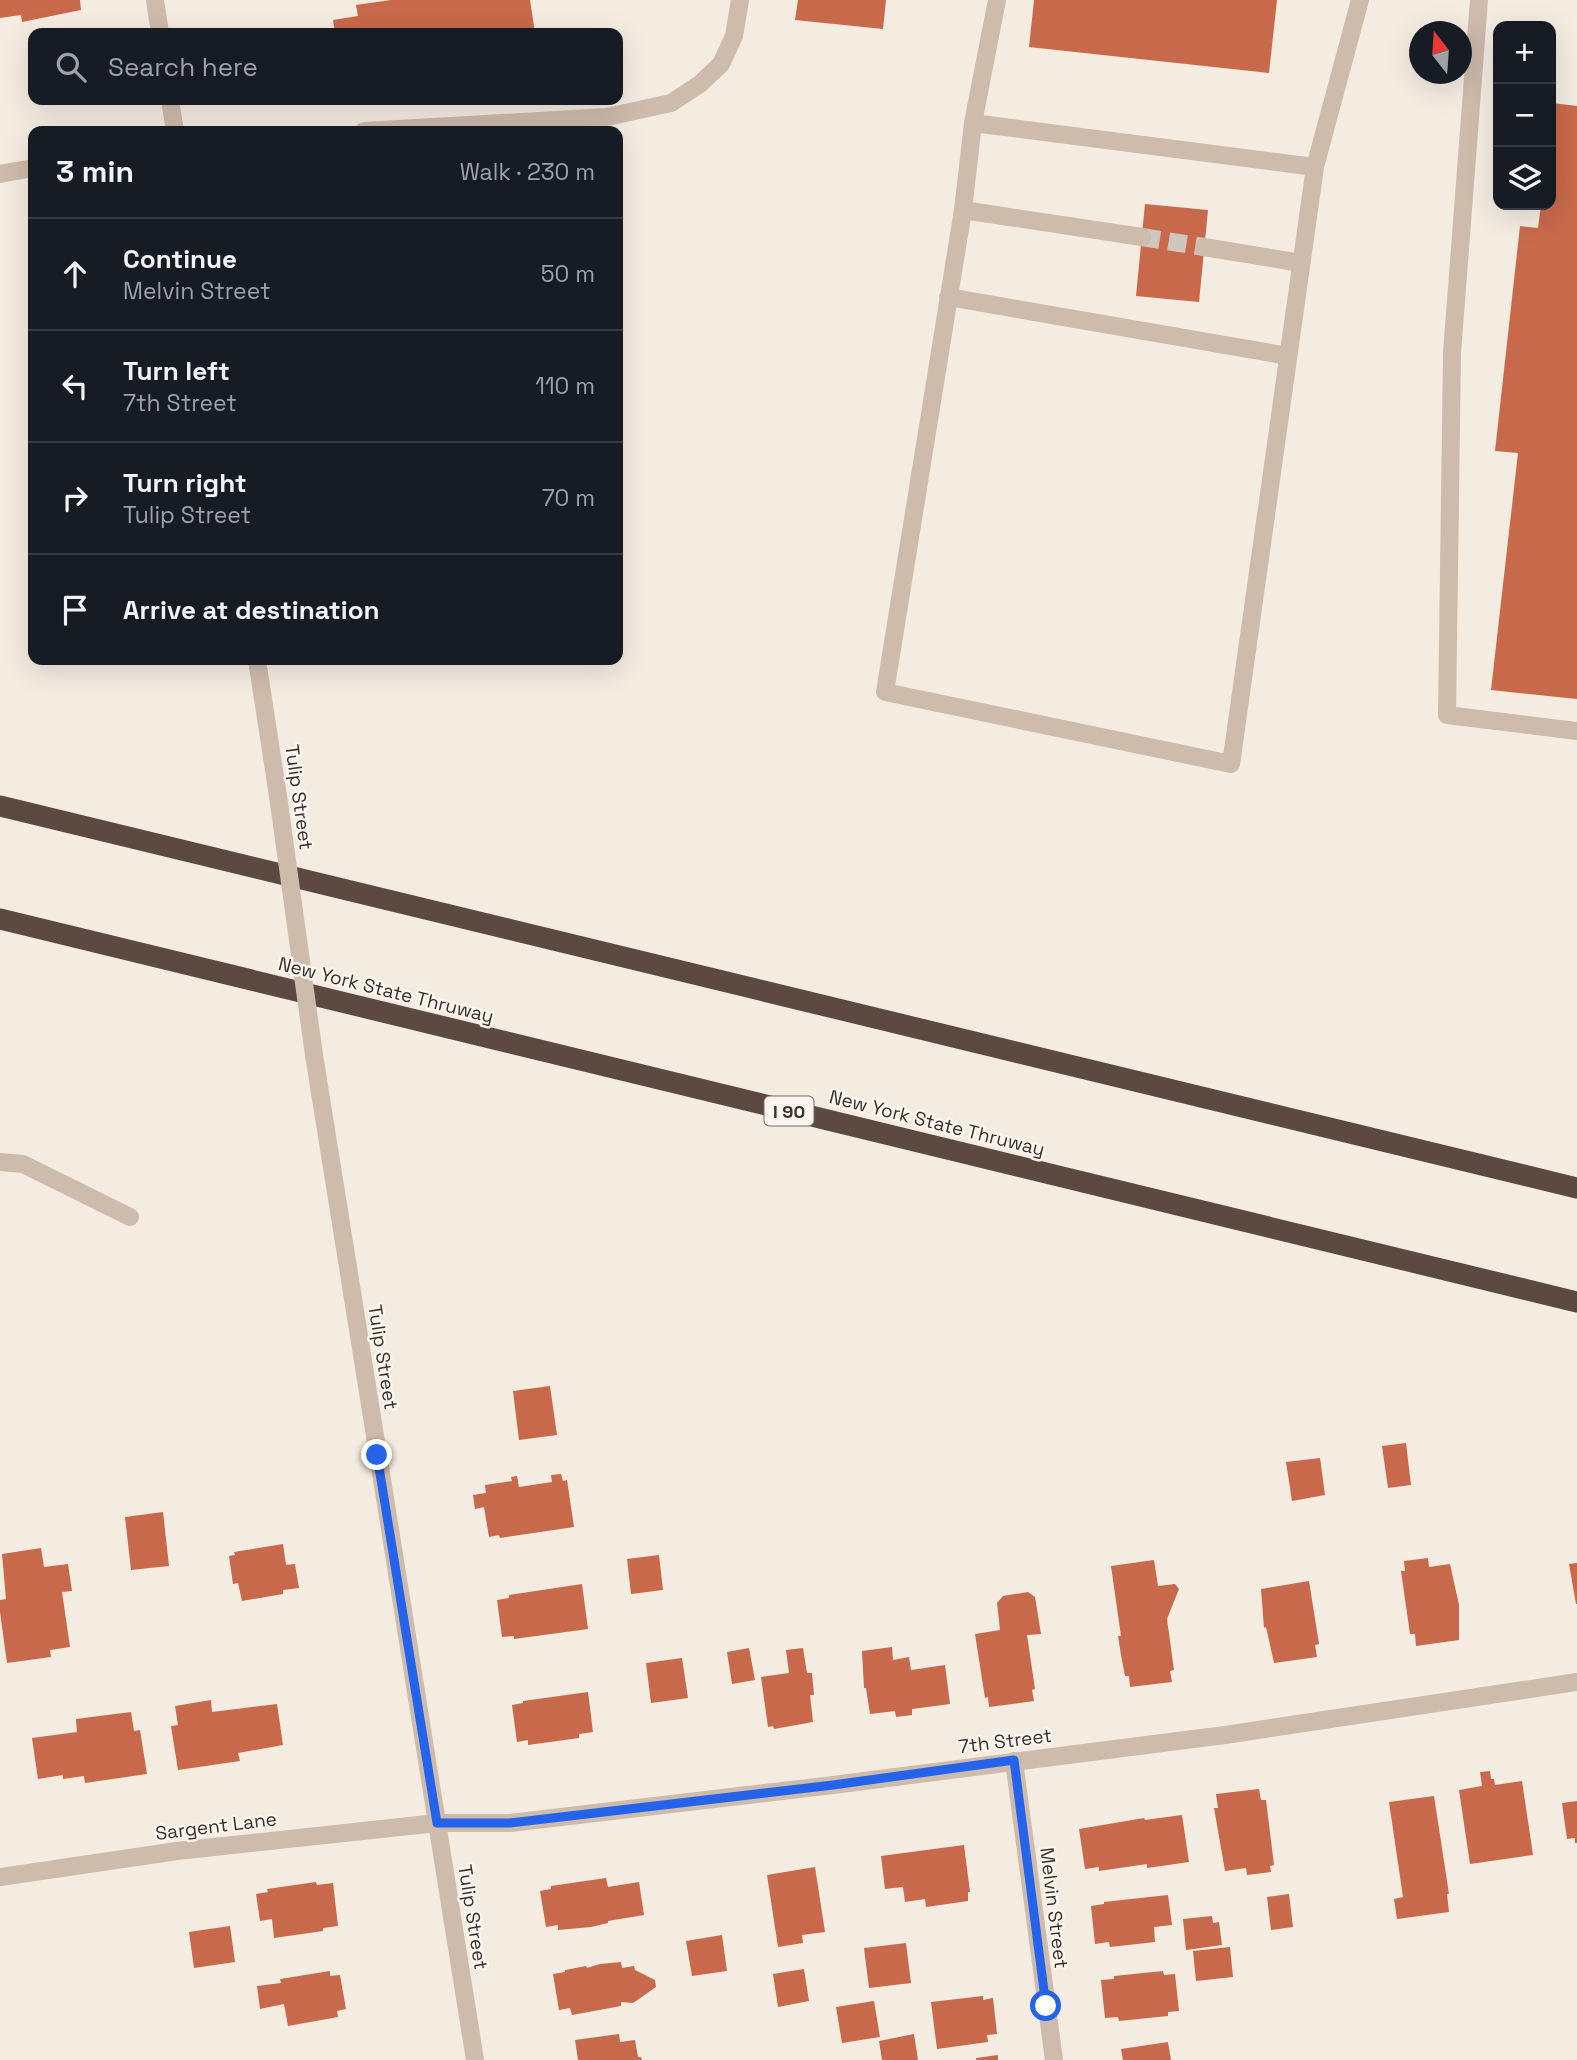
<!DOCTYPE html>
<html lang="en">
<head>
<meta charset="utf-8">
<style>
  body { margin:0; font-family:"Space Grotesk",sans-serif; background:#20242c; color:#f1f3f6 }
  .controls { position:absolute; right:21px; top:21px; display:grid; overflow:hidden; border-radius:14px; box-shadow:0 7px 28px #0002 }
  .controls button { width:63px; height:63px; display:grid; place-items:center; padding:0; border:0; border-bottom:2px solid #363941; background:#171b24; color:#f1f3f6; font:35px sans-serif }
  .compass { position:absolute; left:1409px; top:21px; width:63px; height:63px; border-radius:50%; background:#171b24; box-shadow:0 7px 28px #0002; rotate:343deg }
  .stop { position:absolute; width:21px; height:21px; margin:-16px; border:5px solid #2563eb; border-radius:50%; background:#fff }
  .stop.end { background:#2563eb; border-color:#fff; box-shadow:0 2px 7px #0008 }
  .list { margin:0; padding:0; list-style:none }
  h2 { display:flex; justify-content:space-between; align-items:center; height:91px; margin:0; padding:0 28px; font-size:30px }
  h2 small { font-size:23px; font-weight:400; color:#9ea1a6 }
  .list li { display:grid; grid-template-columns:46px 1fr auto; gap:21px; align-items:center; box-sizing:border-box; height:112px; padding:0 28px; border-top:2px solid #363941 }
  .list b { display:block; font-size:26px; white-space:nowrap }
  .list p { margin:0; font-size:23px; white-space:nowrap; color:#9ea1a6 }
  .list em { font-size:23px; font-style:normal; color:#9ea1a6 }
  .icon { flex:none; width:38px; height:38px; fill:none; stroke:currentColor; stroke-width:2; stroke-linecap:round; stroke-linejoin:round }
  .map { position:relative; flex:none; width:1577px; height:2060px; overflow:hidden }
  .search { position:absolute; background:#171b24; box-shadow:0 7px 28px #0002; left:28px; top:28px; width:595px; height:77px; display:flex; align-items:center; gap:18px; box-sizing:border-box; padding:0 24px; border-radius:14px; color:#9ea1a6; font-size:26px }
  .panel { position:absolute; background:#171b24; box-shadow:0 7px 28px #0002; left:28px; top:126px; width:595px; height:539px; border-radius:14px }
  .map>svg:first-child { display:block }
  .building { fill:#c8694b }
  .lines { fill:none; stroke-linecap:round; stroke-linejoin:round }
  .minor-tunnel { stroke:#cfc6bd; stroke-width:18; stroke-dasharray:18 9; stroke-linecap:butt }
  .minor { stroke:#cdbbac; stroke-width:18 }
  .highway { stroke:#5c4a42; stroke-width:21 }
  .minor-bridge { stroke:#cdbbac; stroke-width:18 }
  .route { stroke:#2563eb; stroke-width:9 }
  .labels { text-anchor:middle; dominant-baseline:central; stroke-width:5; stroke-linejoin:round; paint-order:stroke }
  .shield { fill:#fbf5ee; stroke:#756b66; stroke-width:2 }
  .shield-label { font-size:18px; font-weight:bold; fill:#3b302b }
  .street-label { font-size:19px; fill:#3b302b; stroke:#fbf5ee }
</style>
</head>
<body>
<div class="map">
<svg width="1577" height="2060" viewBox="0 0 1577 2060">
  <rect width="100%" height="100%" fill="#f4ebe1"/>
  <path class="building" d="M0,0H80L81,10L22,22L21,15L0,18Z
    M391,0H530L535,33H335L333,20L358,16L356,5Z
    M798,0H886L883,29L795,20Z
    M1034,0H1277L1269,73L1029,47Z
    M1552,103L1577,106V699L1491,690L1518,453L1495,451L1520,226L1538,228L1541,205H1551Z
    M1145,204L1208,210L1199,302L1136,296Z
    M550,1386L557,1435L519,1440L513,1391Z
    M1406,1443L1411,1485L1388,1488L1382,1446Z
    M1320,1458L1325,1495L1292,1501L1286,1462Z
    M561,1474L563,1481L567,1480L574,1527L500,1538L499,1535L489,1537L484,1507L475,1509L473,1495L486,1493L485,1485L512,1481L511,1477L517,1476L519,1487L552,1482L551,1475Z
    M163,1512L169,1566L131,1570L125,1517Z
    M283,1544L286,1565L295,1564L299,1588L283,1590V1594L242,1601L238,1583L233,1584L229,1556L235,1555L234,1552Z
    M41,1548L44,1567L68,1564L72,1591L62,1592L70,1647L50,1650L51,1657L7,1663L0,1612V1600L6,1599L2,1554Z
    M659,1555L663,1590L631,1594L627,1559Z
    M1428,1558L1429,1567L1450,1564L1459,1605V1640L1416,1646L1415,1634H1410L1401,1571H1405L1404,1561Z
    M1154,1560L1158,1586L1175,1584L1179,1589L1167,1619L1174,1670L1170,1671L1172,1682L1130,1687L1129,1676H1125L1121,1655L1118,1636H1121L1111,1566Z
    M1577,1563V1604H1576L1569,1564Z
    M1309,1581L1319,1644L1315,1645L1317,1657L1274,1663L1266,1627L1264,1628L1261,1589Z
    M582,1584L588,1629L514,1639V1636L502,1637L497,1600L509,1598V1595Z
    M1028,1592L1035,1597L1041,1634L1027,1635L1035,1689L1032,1690L1034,1701L989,1707L988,1697L985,1698L975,1634L1000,1630L997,1603L1003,1596Z
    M892,1647L893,1660L909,1657L911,1670L945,1665L950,1704L912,1709V1715L896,1717L895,1711L870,1714L866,1688H864L862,1651Z
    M749,1648L755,1680L732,1684L727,1652Z
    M803,1648L807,1673H812L814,1695H810L813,1722L774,1729L773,1726L768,1727L761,1677L789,1673L786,1650Z
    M682,1658L688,1698L651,1703L646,1663Z
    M588,1692L593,1732L579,1734V1738L528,1745V1740L517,1742L512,1705L523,1703V1701Z
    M211,1700L212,1712L277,1704L283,1745L238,1753L240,1761L178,1770L171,1726L178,1725L175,1706Z
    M131,1712L134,1731L140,1730L147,1774L85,1783L84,1776L63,1779V1775L38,1779L32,1738L77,1732L76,1719Z
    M1490,1771L1491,1779H1494L1495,1785L1522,1781L1533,1855L1470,1864L1459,1790L1482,1786L1480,1772Z
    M1259,1789L1261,1800H1266L1274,1865L1270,1866L1271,1872L1247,1875L1246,1868L1225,1871L1214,1808H1218L1216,1794Z
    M1434,1796L1449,1894H1447L1449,1912L1397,1919L1394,1899L1403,1897L1389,1802Z
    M1577,1801V1843H1575V1838L1567,1839L1562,1803Z
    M1182,1815L1189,1862L1147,1868V1864L1099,1871V1867L1085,1869L1079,1829L1144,1818L1145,1820Z
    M964,1845L970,1892H968V1901L926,1907L925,1899L905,1902L903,1887L885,1889L881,1856Z
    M815,1867L825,1932L802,1935L803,1943L778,1947L767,1875Z
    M606,1878L608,1887L639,1882L644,1915L608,1921V1923L591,1927L558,1930V1925L546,1927L540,1891L551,1889V1886Z
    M316,1882L317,1885L333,1883L338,1926L323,1928V1931L274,1938L272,1919L260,1921L256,1894L268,1892L267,1889Z
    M1289,1894L1293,1927L1271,1930L1267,1897Z
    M1168,1895L1172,1925L1154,1927L1155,1942L1110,1947L1109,1942L1095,1944L1091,1906L1104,1904V1902Z
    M1212,1916L1213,1923L1219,1922L1222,1945L1186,1950L1183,1919Z
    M230,1926L235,1962L194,1968L189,1932Z
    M722,1935L727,1971L692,1976L686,1941Z
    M906,1943L911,1983L869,1988L864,1948Z
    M1230,1947L1233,1977L1196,1981L1193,1951Z
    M621,1962L622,1968L634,1966L635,1970L655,1980L656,1987L633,2003L621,2002V2006L572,2015L570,2008L559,2010L553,1974L565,1972V1970L586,1966L587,1968L600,1964Z
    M804,1969L809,2001L778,2007L773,1974Z
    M330,1971V1976L340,1975L346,2009L337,2011L338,2017L288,2026L284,2004L260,2009L257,1986L281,1983L280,1979Z
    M1163,1971L1164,1975L1175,1974L1179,2011L1168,2012V2016L1119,2021L1118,2017L1105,2018L1101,1980L1114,1979V1976Z
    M983,1996V2000L993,1998L997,2034L987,2035L988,2042L937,2049L931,2002Z
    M874,2001L880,2037L842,2043L836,2007Z
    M619,2034L620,2042L635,2040L638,2057H641L642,2060H578L575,2040Z
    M914,2034L918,2060H882L879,2041Z
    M1168,2042L1171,2060H1123L1121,2049Z
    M998,2055V2060H976V2058Z"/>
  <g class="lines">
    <path class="minor-tunnel" d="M1142,237L1204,247"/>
    <path class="minor" d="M155,0L160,33
      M997,0L973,123L1315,167L1360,0
      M1479,0L1452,353L1447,715L1577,731
      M170,100L175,131
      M973,123L963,210L885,692L1231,764L1315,167
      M364,131L607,117L671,103L700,84L721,64L734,36L740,0
      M0,174L33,168
      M963,210L1142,237
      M1204,247L1301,263
      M948,297L1288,356
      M257,660L278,796
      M314,1055L475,2060
      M0,1162L23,1164L130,1217
      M1014,1761L1054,2060
      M0,1877L177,1851L437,1823H510L833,1785L1225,1735L1577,1682"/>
    <path class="highway" d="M0,806L1577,1188
      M0,919L1577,1302"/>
    <path class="minor-bridge" d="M278,796L314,1055"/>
  </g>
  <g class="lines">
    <path class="route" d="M377,1455L437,1823H510L833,1785L1014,1760L1046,2006"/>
  </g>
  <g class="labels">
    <rect class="shield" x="764.5" y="1096.5" width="49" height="29" rx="5"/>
    <g class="shield-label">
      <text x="789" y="1111">I 90</text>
    </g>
    <g class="street-label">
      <text transform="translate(299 797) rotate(82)">Tulip Street</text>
      <text transform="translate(386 990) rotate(14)">New York State Thruway</text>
      <text transform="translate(937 1123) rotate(14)">New York State Thruway</text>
      <text transform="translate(383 1357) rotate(81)">Tulip Street</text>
      <text transform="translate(1005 1741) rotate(-7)">7th Street</text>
      <text transform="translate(216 1826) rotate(-7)">Sargent Lane</text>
      <text transform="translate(1054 1908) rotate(83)">Melvin Street</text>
      <text transform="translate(473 1917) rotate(81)">Tulip Street</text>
    </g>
  </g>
</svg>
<div class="controls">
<button>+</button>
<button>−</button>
<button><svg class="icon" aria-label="layers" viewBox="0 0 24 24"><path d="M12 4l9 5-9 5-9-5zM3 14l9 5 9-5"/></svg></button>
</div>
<svg class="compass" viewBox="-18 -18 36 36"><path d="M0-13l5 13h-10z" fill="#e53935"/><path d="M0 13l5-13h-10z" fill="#9ea1a6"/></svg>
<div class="stop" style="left:1046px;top:2006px"></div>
<div class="stop end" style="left:377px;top:1455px"></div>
<div class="search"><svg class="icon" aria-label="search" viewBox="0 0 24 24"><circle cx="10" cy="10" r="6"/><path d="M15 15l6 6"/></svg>Search here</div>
<section class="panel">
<h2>3 min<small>Walk · 230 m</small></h2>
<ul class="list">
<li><svg class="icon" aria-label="ahead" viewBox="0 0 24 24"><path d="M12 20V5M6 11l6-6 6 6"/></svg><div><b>Continue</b><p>Melvin Street</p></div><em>50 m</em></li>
<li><svg class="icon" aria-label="left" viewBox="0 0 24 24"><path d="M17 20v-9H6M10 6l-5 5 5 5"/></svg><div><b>Turn left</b><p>7th Street</p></div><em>110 m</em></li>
<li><svg class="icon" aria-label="right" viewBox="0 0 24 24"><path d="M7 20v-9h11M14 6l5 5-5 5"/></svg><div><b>Turn right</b><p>Tulip Street</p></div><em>70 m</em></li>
<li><svg class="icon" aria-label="arrive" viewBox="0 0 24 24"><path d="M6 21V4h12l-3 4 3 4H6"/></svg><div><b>Arrive at destination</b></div></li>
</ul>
</section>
</div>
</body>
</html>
